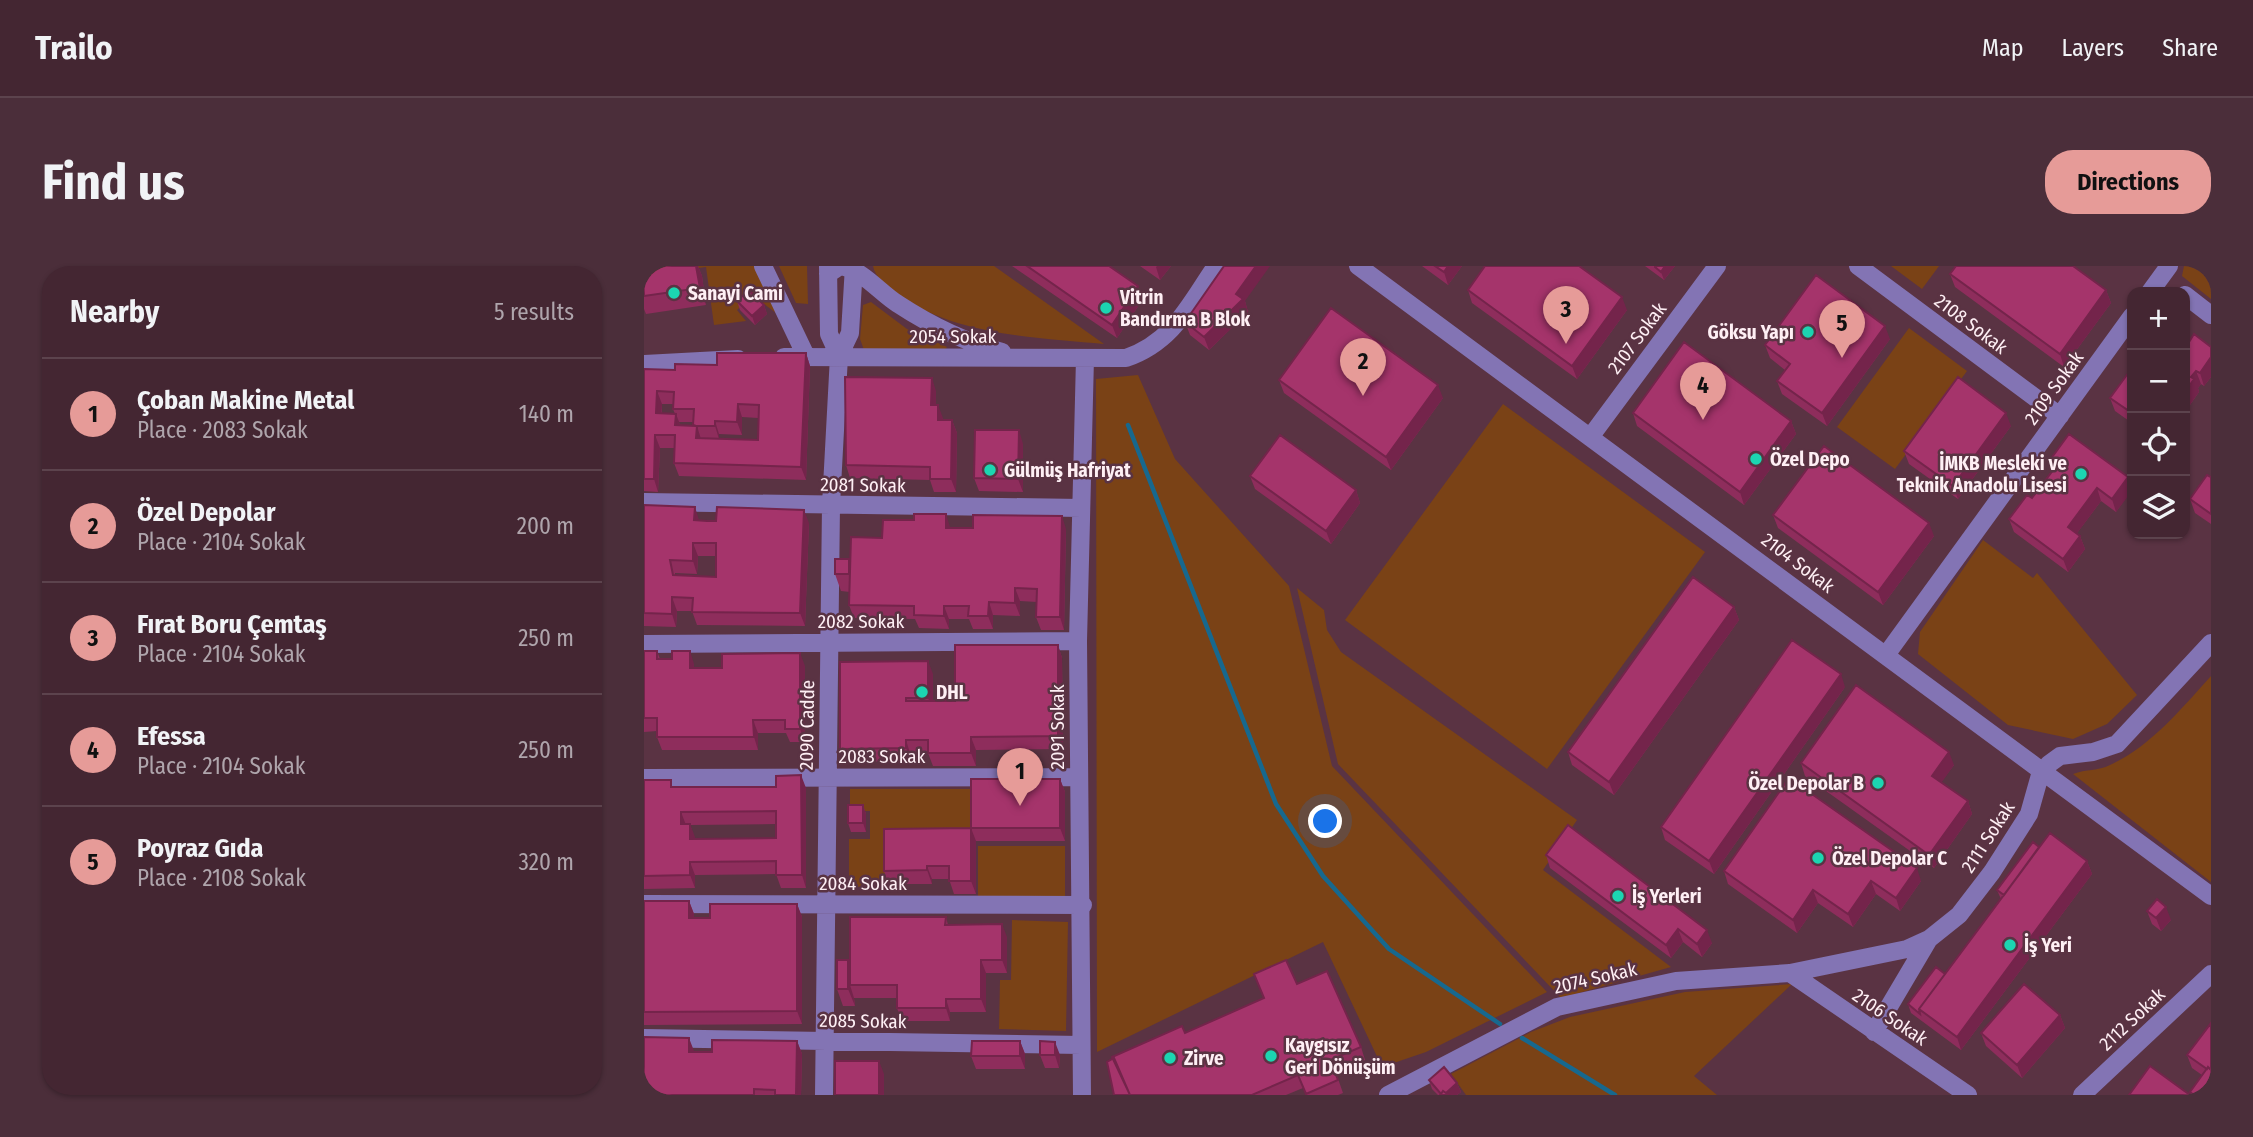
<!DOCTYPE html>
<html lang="en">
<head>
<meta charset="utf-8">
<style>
  body { margin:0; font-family:"Fira Sans Condensed",sans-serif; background:#4b2e3a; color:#f1f3f6 }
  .controls { position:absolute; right:21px; top:21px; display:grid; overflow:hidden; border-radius:14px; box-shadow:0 2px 5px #0004 }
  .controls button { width:63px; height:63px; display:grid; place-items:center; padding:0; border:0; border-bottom:2px solid #5c434d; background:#442632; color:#f1f3f6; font:35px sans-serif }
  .you { position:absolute; left:682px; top:556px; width:24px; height:24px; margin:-18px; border:5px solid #fff; border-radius:50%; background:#1a73e8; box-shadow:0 0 0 10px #1a73e833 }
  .badge { display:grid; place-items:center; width:46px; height:46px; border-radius:50%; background:#e69b98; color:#111; font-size:23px; font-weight:700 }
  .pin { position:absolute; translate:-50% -58px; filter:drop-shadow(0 2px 4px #0008) }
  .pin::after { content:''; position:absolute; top:37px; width:24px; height:21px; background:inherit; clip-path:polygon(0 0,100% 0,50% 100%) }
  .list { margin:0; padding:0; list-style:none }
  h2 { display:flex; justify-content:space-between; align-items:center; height:91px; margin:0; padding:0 28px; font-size:30px }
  h2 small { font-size:23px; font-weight:400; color:#afa5ac }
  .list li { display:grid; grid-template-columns:46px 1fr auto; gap:21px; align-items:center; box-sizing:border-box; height:112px; padding:0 28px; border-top:2px solid #5c434d }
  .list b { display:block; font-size:26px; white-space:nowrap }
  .list p { margin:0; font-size:23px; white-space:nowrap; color:#afa5ac }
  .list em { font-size:23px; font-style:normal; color:#afa5ac }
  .icon { flex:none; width:38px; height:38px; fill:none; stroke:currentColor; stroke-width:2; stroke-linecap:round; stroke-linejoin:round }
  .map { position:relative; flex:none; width:1567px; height:829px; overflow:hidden; border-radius:28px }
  header { display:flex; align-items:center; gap:42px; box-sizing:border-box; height:98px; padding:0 35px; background:#442632; border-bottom:2px solid #5c434d }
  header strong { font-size:33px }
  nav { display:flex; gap:38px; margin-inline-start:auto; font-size:24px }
  .intro { display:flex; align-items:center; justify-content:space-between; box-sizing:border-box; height:168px; padding:0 42px }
  h1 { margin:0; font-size:49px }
  .button { padding:18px 32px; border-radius:28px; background:#e69b98; color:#111; font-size:24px; font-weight:700 }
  main { display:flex; gap:42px; padding:0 42px }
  aside { flex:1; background:#442632; border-radius:28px; box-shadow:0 2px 5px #0004 }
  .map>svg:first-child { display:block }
  .green { fill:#7a4216 }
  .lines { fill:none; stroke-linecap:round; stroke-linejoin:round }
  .stream { stroke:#17688e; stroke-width:4.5 }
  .minor { stroke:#8374b4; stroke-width:18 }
  .wall { fill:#8e2d5c; fill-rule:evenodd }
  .shaded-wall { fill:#74244b }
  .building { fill:#a5346b; stroke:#74244b; stroke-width:2; fill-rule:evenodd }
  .poi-dot { fill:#1cd5b1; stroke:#5a3343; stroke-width:2.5 }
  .labels { text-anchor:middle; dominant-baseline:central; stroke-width:5; stroke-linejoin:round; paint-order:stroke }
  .poi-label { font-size:19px; font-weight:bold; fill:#feeff4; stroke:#5a3343; text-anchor:start }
  .street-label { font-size:19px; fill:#feeff4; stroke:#5a3343 }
</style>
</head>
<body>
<header>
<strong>Trailo</strong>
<nav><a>Map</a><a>Layers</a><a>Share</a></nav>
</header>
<div class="intro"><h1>Find us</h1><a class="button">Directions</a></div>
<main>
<aside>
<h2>Nearby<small>5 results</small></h2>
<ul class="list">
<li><span class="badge">1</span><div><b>Çoban Makine Metal</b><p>Place · 2083 Sokak</p></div><em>140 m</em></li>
<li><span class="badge">2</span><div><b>Özel Depolar</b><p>Place · 2104 Sokak</p></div><em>200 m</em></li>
<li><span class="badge">3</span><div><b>Fırat Boru Çemtaş</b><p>Place · 2104 Sokak</p></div><em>250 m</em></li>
<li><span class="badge">4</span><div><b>Efessa</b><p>Place · 2104 Sokak</p></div><em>250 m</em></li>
<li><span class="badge">5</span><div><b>Poyraz Gıda</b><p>Place · 2108 Sokak</p></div><em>320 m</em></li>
</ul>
</aside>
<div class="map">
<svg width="1567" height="829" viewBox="0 0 1567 829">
  <rect width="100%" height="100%" fill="#5a3343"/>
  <path class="green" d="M0,0H113L136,50L108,29L93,44L102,55L70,59L62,1L0,10Z
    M135,0H163L164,38L152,37Z
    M229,0H350L460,78C393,72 303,69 249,24C241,18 231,11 229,0Z
    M1247,0H1295L1278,23Z
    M1540,0H1567V33L1538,10Z
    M227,36L263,63L303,81L300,85L220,84L216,73L219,39Z
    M1265,62L1323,105L1251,203L1193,161Z
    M494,109L531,193L645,320L688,500L903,726L782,786L738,801L679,676L453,786L452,113Z
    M859,138L1061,286L903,503L701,354Z
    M1339,274L1389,312L1393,307L1493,429L1463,458L1429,473L1364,459L1274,388L1276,366Z
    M653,322L680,344L683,364L697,386L933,554L899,604L1027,701L917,732L694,498Z
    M1567,410V616L1429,508C1442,503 1454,505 1466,499C1506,481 1538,442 1567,410Z
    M206,523H329V573H241V621H205V573H226V545H206Z
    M334,580H421V630L334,631Z
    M368,654L424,656L422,765L355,763L356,714H367Z
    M1148,718L1050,810L1073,829H822L807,808L887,766L926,751L1041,726Z"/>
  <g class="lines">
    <path class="stream" d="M484,159L632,538L679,610L745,683L856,758
      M878,772L971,829"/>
    <path class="minor" d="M119,0L162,90
      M184,0L185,68L195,90
      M714,0L1567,630
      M1214,0L1416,150
      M184,8L196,0C218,3 236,27 254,38C286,59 321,76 358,86
      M1506,26L1525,0
      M1541,29L1567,49
      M140,91L482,92C529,76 545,39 572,0
      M0,98L94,93
      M947,170L1073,0
      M0,236L437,242
      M0,378L434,375
      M1242,389L1488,50
      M0,512L435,511
      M0,638L439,639
      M1146,707L1324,829
      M1230,766L1285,673
      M0,772L437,779
      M180,829L187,239L195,90L206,67L210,0
      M438,829L434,375L441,92
      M744,829L913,741L1032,715L1146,707L1263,683L1285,673L1315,649L1348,606L1385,548L1396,509L1405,498L1416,490L1449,486L1473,478L1567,377
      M1438,829L1567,708"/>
  </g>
  <path class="wall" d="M0,0H54L58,10L62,39L2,48L0,43Z
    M368,0H465L494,20L499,33L473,72Z
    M496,0H527L516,14Z
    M778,0H818L804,19Z
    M1001,0H1031L1020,14Z
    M1306,8L1462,24L1467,37L1420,101L1311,21Z
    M824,24L983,44L933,113L828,37Z
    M93,35L120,39L123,48L111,59L96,44Z
    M601,35L604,46L565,84L546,69L541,56Z
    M1246,73L1183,160L1138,128L1133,115L1141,104L1126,92L1121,79Z
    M1541,73L1545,76L1567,81V111L1560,120L1557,118L1554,122L1555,126L1541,146Z
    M162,87L166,100L162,214L35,210L30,197V182H16L14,226L0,225V103L31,104L73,99ZM18,138H29V143L31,148L18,147ZM98,151L114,152V174L75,173V168L98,169ZM35,156H49V159H36Z
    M1488,108V157L1471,145L1466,132Z
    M635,114L799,132L747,204L640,127Z
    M292,125V139L299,154H308L313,167L312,226H290L286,214L206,212L202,199Z
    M989,147L1147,155L1152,168L1100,239L993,160Z
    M1367,160L1314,233L1265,198L1260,185Z
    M379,178V226L335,225L330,212Z
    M1406,194L1484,211L1488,223L1472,246L1457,235L1433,267L1436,270L1441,283L1424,306L1370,266L1365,253L1388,232L1409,203Z
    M606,210L712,224L716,237L687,278L611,223Z
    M1567,211V258L1551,247L1546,233Z
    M0,239L55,255L165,257L161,360L53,359L48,345H33L32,361L0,360ZM54,290H72V311L31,309V307L53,308Z
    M1129,249L1290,270L1239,339L1134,262Z
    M306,262L422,263L420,364H397L392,351L393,336L376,335V350L349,349V363H329L325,353H305V363L275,362L271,353L210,352L205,339L206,326L197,325L191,308L238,272Z
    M1090,341L1095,354L970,529L928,499L924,486Z
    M414,379L418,392L419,483L332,484V500H289L284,487H266L267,495L201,496L196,483L289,408V435H311Z
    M0,385H13L16,393L50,398V402L161,400V476H146L142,467H114V484H18L13,471V465L0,466Z
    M1201,421L1070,608L1021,574L1017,561Z
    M1157,497L1310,499L1297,516L1324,535L1328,548L1290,602L1161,510Z
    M416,513L421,526V575H332V628H310L305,613H288V618H244L240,605L327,562Z
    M0,514L29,521L162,522V622H137L132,608L51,609V622L0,623ZM132,558V572L51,573L46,559Z
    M219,539L222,548V566H207L204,557Z
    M1395,581L1443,595L1448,608L1317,784L1267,747L1264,738L1301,708L1357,633L1353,624Z
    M902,589L1068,677L1058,691L1039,676L1027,692L906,602Z
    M1080,605L1277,615L1256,645L1232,628L1209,661L1174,637L1153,667L1084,618Z
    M0,635H45L50,648V652H66L153,638L158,651V758L0,759Z
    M1503,645L1527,654L1517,665L1508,658Z
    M302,651L304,659L363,671V707H342V746H306V755H258L253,742V732H210L211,740H199L193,723L206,698Z
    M610,708L653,718L717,781L721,794L692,807L699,827L694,829H662L659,822L642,829H470L541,767L620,732Z
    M1416,749L1421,762L1378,812L1342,780L1337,767Z
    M1567,757V829H1547L1546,826L1558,809L1548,802L1543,789Z
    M153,775L158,788L157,829H0L50,785V786H68Z
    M376,775L381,788V803H332L327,790Z
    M396,789H416L415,802H401Z
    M785,814L813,817L817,826L813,829H794L788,823Z"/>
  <path class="shaded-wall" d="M52,0H54L58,10L62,39L56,22Z
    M513,0H527L516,14L512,1Z
    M612,0H626L601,35L604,46L565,84L560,71Z
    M804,0H818L804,19L800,6Z
    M1021,0H1031L1020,14L1017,6Z
    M494,20L499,33L473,72L468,59Z
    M1462,24L1467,37L1420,101L1416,88Z
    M978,31L983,44L933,113L928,100Z
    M120,39L123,48L111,59L108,50Z
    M1241,60L1246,73L1183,160L1178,147Z
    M162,87L166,100L162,214L157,201Z
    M1567,91V111L1560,120L1556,107Z
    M1552,105L1557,118L1554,122L1555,126L1541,146V126L1547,111Z
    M288,112L292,125V152L287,139Z
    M794,119L799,132L747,204L742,191Z
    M13,125L18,138L17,160L12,147Z
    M94,138L98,151V169L93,156Z
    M294,139L299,152V167L294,154Z
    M1362,147L1367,160L1314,233L1309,220Z
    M32,148L37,161L31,159Z
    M308,154L313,167L312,226L307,213Z
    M71,155L75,168V173L71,160Z
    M1147,155L1152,168L1100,239L1096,226Z
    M53,160L57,173L52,172Z
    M375,164L379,178V226L374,213Z
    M11,169L16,182L14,226L10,213Z
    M1484,211L1488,225L1472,246L1468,233Z
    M1453,222L1457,235L1428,274L1424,261Z
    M712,224L716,237L687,278L682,265Z
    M51,241L55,254V267L50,254Z
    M160,244L165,257L161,360L156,347Z
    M302,248L306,261V275L302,262Z
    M418,250L422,263L420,364L416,351Z
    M1285,257L1290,270L1239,339L1234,326Z
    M1436,270L1441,283L1424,306L1419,293Z
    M49,277L54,290L53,308L49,295Z
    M371,322L376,335V350L371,337Z
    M28,331L33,345L32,361L28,348Z
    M345,336L349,349V363L344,350Z
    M300,340L305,353V363L300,350Z
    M1090,341L1095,354L970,529L965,516Z
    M414,379L418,392L419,483L414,470Z
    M46,385L50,398V416L46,402Z
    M156,387L161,400V476L156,463Z
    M284,395L289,408V445L284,432Z
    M1197,408L1201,421L1070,608L1065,595Z
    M109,454L114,467V484L110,471Z
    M327,471L332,484V500L327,487Z
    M262,474L266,487L267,495L262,482Z
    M1305,486L1310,499L1293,523L1288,510Z
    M157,509L162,522V622L158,609Z
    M416,513L421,526V575L416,562Z
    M1324,535L1328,548L1290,602L1285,589Z
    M219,539L222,548V566L219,557Z
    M37,546L42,559L37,558Z
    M46,558L51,571V586L46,573Z
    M327,562L332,575V628L327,615Z
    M1443,595L1448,608L1317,784L1313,771Z
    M46,596L51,609V622L46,609Z
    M283,600L288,613V618L283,604Z
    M1273,602L1277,615L1256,645L1252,632Z
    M1227,615L1232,628L1209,661L1204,648Z
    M1169,624L1174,637L1153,667L1149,654Z
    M45,635L50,648V665L45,652Z
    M153,638L158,651V758L153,745Z
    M1522,641L1527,654L1517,665L1512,652Z
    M358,658L363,671V707L358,694Z
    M1034,663L1039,676L1027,692L1022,679Z
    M1063,664L1068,677L1058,691L1053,678Z
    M204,694L210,711L206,719L210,732L211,740L204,723Z
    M337,694L342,707V746L337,733Z
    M302,733L306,746V755L302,742Z
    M1416,749L1421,762L1378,812L1373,799Z
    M45,772L50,785V799L45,786Z
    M153,775L158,788L157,829H152Z
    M376,775L381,788V803L376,790Z
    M411,776L416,789L415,802L411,789Z
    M235,795L240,808V829H235Z
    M813,817L817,826L813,829H799Z"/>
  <path class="building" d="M0,0H52L56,22L0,30Z
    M383,0H465L494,20L468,59Z
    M580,0H612L592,28L599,33L560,71L541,56Z
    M791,0H804L800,6Z
    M841,0H935L978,31L928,100L824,24Z
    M1011,0H1021L1017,6L1011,1Z
    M1312,0H1429L1462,24L1416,88L1306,8Z
    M1172,9L1241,60L1178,147L1133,115L1146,98L1121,79Z
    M105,24L120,39L108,50L93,35Z
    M687,42L794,119L742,191L635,114Z
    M1550,68L1567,81V91L1556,107L1552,105L1547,111L1550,113L1541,126V73L1545,76Z
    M1040,76L1147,155L1096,226L989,147Z
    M73,87H162L157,201L30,197L31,169H11L10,213H0V103L31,104V98L73,99ZM13,125L30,126L29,143H50L49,159L52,160L31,159L32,148L12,147ZM94,138L115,139L114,174L52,172L53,160H71V155L93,156Z
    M1485,106L1488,108V147L1466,132Z
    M201,111L288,112L287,139H294V154H308L307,213H286V201L202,199Z
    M1314,111L1362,147L1309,220L1260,185Z
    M331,164H375L374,213L330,212Z
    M1425,168L1484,211L1468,233L1453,222L1424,261L1436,270L1419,293L1365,253L1383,229L1388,232L1413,199L1406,194Z
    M636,169L712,224L682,265L606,210Z
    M1180,180L1285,257L1234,326L1129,249Z
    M1563,209L1567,211V248L1546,233Z
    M0,239L51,241L50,254L63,255H72L73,241L160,244L156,347L48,346L49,332L28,331V348L0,347ZM49,277H72V311L29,309L26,294L49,295Z
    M270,248H302V262H329V249L418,250L416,351H392L393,323L371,322V337L345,336L344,350H324L325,340H300V350L270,349V340L205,339L207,271L238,272L239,254H270Z
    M191,293H205V308H191Z
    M1049,311L1090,341L965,516L924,486Z
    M1148,374L1197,408L1065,595L1017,561Z
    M311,379H414V470L327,471V487H284V474H262V482L196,483V396L284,395V432H262V435H311Z
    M0,385H13V393H28V385H46V402H78V388L156,387V463H141V454H109L110,471H13V452H0Z
    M1212,419L1305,486L1288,510L1324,535L1285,589L1157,497Z
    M157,509L158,609H132V595L46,596V609L0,610V514H27V521H132V510ZM132,545V572L46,573V558H37V546Z
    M1145,512L1273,602L1252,632L1227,615L1204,648L1169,624L1149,654L1080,605Z
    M327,513H416V562H327Z
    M204,539H219V557H204Z
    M924,559L1063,664L1053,678L1034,663L1022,679L902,589Z
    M327,562V615H305V600H283V604L240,605V563Z
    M1406,567L1443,595L1313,771L1275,743Z
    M1389,576L1395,581L1360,629L1353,624Z
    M1513,633L1522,641L1512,652L1503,645Z
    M0,635H45V652H66V638H153V745L0,746Z
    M206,651H302L301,659L358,658V694H337V733H302V742H253V719H206Z
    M193,694H204V723H193Z
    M642,694L653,718L683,705L717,781L686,794L694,814L662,828L654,809L608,829H486L468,791L538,760L541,767L620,732L610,708Z
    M1292,701L1301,708L1275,743L1276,748L1264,738Z
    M1380,718L1416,749L1373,799L1337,767Z
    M1567,757V804L1564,801L1563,803L1543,789Z
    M0,771L45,772V786H68V774L153,775L152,829H131V824L110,823V829H0Z
    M328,775H376V790H327Z
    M396,775L411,776V789H396Z
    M470,792L486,829H470L463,796Z
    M191,795H235V829H191Z
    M1506,800L1546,829H1485Z
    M800,801L813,817L802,827L799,825L797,828L785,814Z
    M1564,801L1567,804V829H1550L1546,826Z
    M799,825L805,829H796Z"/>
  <g class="poi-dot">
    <circle cx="30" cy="27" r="7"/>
    <circle cx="462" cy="42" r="7"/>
    <circle cx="1164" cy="66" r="7"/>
    <circle cx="1112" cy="193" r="7"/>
    <circle cx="346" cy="204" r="7"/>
    <circle cx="1437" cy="208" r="7"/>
    <circle cx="278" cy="426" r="7"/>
    <circle cx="1234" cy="517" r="7"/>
    <circle cx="1174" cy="592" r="7"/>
    <circle cx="974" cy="630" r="7"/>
    <circle cx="1366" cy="679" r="7"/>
    <circle cx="627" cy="790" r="7"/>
    <circle cx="526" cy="792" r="7"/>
  </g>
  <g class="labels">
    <g class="poi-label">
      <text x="44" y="27">Sanayi Cami</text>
      <text x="476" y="31">Vitrin<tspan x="476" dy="22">Bandırma B Blok</tspan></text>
      <text x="1150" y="66" text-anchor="end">Göksu Yapı</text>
      <text x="1126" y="193">Özel Depo</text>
      <text x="1423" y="197" text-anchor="end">İMKB Mesleki ve<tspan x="1423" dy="22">Teknik Anadolu Lisesi</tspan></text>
      <text x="360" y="204">Gülmüş Hafriyat</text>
      <text x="292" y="426">DHL</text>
      <text x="1220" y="517" text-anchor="end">Özel Depolar B</text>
      <text x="1188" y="592">Özel Depolar C</text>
      <text x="988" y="630">İş Yerleri</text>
      <text x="1380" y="679">İş Yeri</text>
      <text x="641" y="779">Kaygısız<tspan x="641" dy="22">Geri Dönüşüm</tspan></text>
      <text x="540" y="792">Zirve</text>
    </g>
    <g class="street-label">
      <text transform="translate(1327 58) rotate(37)">2108 Sokak</text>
      <text x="309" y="70">2054 Sokak</text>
      <text transform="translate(993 72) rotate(-53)">2107 Sokak</text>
      <text transform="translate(1410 122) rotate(-54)">2109 Sokak</text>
      <text transform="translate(219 219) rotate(1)">2081 Sokak</text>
      <text transform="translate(1154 297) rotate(37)">2104 Sokak</text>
      <text x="217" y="355">2082 Sokak</text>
      <text transform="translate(163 459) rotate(-89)">2090 Cadde</text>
      <text transform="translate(413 461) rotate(-90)">2091 Sokak</text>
      <text x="238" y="490">2083 Sokak</text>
      <text transform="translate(1344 571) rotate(-57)">2111 Sokak</text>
      <text x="219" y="617">2084 Sokak</text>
      <text transform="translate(951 712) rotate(-13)">2074 Sokak</text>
      <text transform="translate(1246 751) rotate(34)">2106 Sokak</text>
      <text transform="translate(1488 753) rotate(-43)">2112 Sokak</text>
      <text transform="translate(219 755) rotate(1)">2085 Sokak</text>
    </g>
  </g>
</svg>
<div class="controls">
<button>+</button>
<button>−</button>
<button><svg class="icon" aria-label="locate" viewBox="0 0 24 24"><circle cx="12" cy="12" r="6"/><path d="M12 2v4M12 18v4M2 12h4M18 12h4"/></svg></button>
<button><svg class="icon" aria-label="layers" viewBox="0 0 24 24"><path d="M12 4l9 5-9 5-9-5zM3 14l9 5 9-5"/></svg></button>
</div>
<div class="you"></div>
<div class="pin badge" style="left:376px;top:540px">1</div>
<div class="pin badge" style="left:719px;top:130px">2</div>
<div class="pin badge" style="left:922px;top:78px">3</div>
<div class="pin badge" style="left:1059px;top:154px">4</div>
<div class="pin badge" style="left:1198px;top:92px">5</div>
</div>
</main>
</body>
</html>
